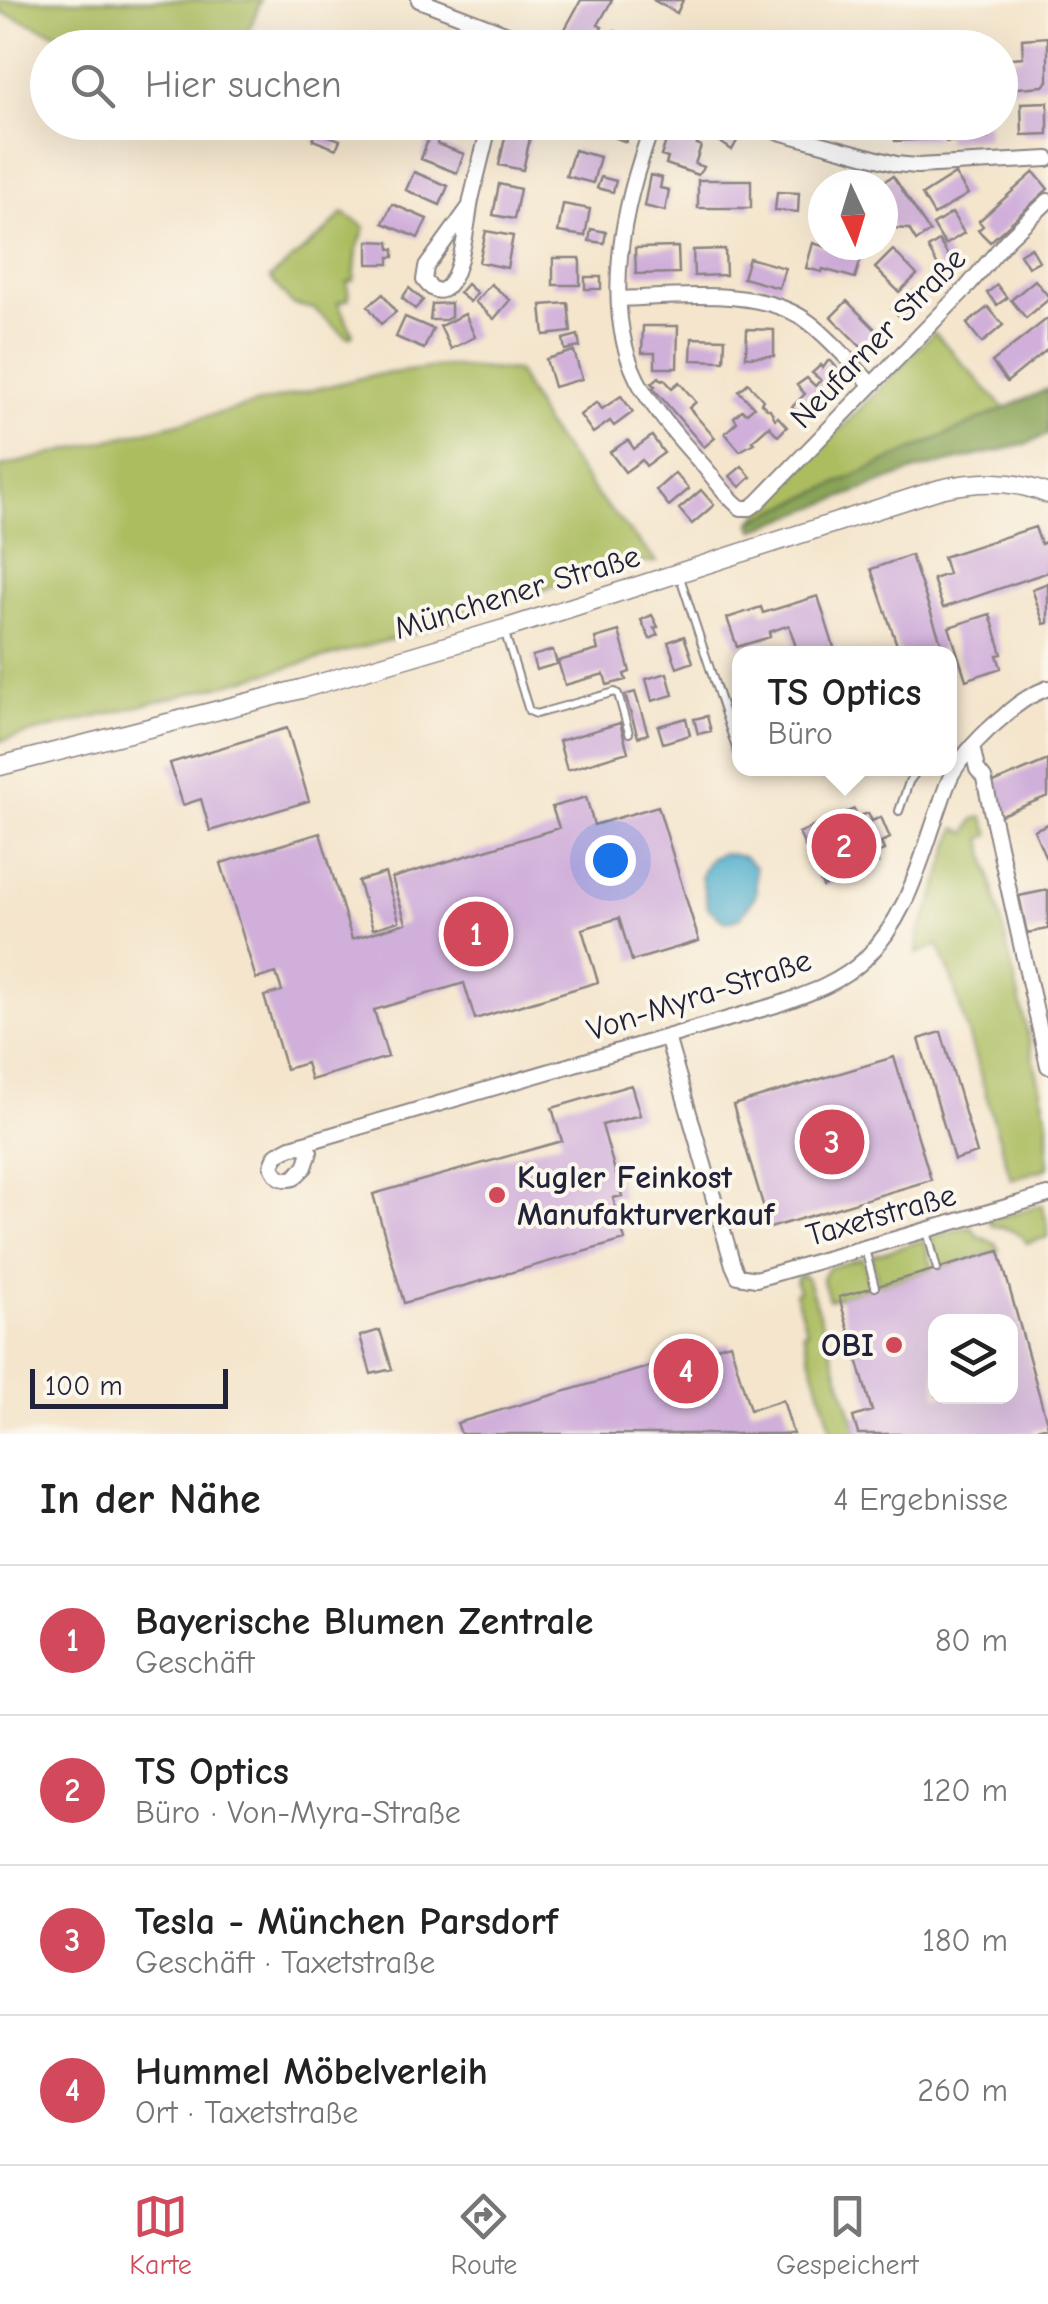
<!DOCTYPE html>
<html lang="de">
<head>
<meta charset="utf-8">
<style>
  body { margin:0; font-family:"Comic Neue",sans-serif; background:#f2f2f2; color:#222 }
  .controls { position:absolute; right:30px; bottom:30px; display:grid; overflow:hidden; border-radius:20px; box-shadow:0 10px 40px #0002 }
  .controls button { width:90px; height:90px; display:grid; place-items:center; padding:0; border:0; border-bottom:2px solid #e0e0e0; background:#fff; color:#222; font:50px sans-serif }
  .compass { position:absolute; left:808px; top:170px; width:90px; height:90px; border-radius:50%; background:#fff; box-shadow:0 10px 40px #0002; rotate:176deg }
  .scale { position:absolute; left:30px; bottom:25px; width:198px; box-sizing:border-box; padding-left:10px; border:5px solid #22223b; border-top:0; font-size:28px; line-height:35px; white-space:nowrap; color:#22223b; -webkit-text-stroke:8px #fbf7ec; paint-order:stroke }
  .you { position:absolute; left:610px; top:860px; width:35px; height:35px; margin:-25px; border:8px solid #fff; border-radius:50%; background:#1a73e8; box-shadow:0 0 0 15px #1a73e833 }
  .badge { display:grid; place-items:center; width:65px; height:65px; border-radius:50%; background:#d1495b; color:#fff; font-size:32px; font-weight:700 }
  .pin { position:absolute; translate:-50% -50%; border:5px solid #fff; box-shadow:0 2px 10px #0006 }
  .popup { position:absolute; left:732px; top:646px; width:225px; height:130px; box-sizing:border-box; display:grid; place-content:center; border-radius:20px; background:#fff; filter:drop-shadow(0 2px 8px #0005); font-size:32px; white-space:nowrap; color:#767676 }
  .popup b { font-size:38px; color:#222 }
  .popup::after { content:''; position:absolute; left:50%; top:100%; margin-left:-20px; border:20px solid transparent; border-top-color:#fff }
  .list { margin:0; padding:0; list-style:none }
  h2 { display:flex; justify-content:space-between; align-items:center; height:130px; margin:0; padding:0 40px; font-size:42px }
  h2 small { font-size:32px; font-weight:400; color:#767676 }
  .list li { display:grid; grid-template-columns:65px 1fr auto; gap:30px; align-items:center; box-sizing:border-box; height:150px; padding:0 40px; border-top:2px solid #e0e0e0 }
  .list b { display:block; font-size:38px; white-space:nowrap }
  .list p { margin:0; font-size:32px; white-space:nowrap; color:#767676 }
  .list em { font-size:32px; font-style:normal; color:#767676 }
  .icon { flex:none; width:55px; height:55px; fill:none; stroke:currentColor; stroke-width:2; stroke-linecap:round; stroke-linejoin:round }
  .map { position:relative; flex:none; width:1048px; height:1434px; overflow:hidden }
  .search { position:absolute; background:#fff; box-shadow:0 10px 40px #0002; left:30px; right:30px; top:30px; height:110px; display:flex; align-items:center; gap:25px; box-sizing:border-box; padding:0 35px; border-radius:55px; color:#767676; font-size:38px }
  .sheet { height:730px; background:#fff }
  nav { display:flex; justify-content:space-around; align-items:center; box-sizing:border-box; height:140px; border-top:2px solid #e0e0e0; background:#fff; font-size:28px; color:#767676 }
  nav a { display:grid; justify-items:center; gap:5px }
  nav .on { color:#d1495b }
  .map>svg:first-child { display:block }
  .green { fill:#acbd60; stroke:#67704e; stroke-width:2.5 }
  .forest { fill:#89a456; stroke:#566348; stroke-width:2.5 }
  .water { fill:#4dadcc; stroke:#386884; stroke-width:2.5 }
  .building { fill:#d0afda; fill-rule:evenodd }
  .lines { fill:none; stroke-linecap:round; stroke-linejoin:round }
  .lane-casing { stroke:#8b8484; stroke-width:10 }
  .street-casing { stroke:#8b8484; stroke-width:18 }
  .secondary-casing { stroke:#8b8484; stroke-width:21 }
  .lane { stroke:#fff; stroke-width:6 }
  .street { stroke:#fff; stroke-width:14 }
  .secondary { stroke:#fff; stroke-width:18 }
  .poi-dot { fill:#d1495b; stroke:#fbf7ec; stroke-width:4 }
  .labels { text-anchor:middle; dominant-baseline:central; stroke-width:8; stroke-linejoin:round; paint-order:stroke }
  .street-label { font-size:32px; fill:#22223b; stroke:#fbf7ec }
  .poi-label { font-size:32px; font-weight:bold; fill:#22223b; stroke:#fbf7ec; text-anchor:start }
</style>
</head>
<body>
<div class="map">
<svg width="1048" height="1434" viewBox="0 0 1048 1434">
  <rect width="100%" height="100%" fill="#fbf7ec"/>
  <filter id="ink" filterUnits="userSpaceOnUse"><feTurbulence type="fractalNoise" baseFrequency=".01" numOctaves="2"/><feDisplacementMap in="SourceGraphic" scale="20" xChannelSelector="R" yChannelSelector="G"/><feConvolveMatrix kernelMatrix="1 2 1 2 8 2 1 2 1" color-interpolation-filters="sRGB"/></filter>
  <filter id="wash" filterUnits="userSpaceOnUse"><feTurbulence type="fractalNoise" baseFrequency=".0048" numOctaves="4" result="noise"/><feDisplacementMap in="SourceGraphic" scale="40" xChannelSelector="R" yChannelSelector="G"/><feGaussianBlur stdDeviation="2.25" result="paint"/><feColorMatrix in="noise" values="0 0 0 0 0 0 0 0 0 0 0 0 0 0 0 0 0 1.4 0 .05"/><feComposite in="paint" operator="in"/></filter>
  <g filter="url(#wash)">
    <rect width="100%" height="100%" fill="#f4e5cc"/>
    <path class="green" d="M0,0H261L242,48L91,47L0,12Z
      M343,213L365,227L357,249L354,280L347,282L349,299L338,303L353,334L350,337H347L314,309L292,304L270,278L324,233Z
      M934,332L1005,409L751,522Z
      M445,366L517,371L545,424L599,498L657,562H627L418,632L231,683L0,741V467L369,376Z
      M983,817L990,835L982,839L1048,1121V1168L1011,1179L950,973L938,945L917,954L918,935L932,904L956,828L967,833L974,819Z
      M1042,1205L1048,1225V1237L1027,1243C1018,1231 1006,1227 992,1226L989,1220Z
      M967,1227L972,1228L978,1236L996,1244L999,1251L940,1268L931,1237Z
      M924,1240L933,1270L879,1286L871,1256Z
      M863,1258L871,1288L829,1300L822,1278L828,1268Z
      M803,1275L808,1280L858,1434H833L803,1332L807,1331L795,1293L799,1291L796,1282L798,1276Z"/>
    <path class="forest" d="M1048,389V435L1023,445L916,470L754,530L751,522Z"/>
    <path class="water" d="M723,853L744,857L755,867L756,894L741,917L726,922L708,908L701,876L709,859Z"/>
    <g id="blocks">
      <path class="building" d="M581,0H612L598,25L602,27L593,44L565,29Z
        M653,0H683L677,13Z
        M615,31L639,45L637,48H605Z
        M1048,37V81L1043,86L1004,89L1002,59L1023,57L1022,39Z
        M1048,102V134L1022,135L1021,103Z
        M452,122H467L483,127L480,138L460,133Z
        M823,122H867L868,130L842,132V125L823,127Z
        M894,122H934L935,139L895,141Z
        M945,122H987L988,138L959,139V141L946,142Z
        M615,125L630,132L626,142L611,136Z
        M316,131L340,140L336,149L313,140Z
        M727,131L738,139L732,150L720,142Z
        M506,133L530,138L523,170L499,165Z
        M668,135L689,142L690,137L699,140L697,144L701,146L695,164L704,167L698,175L666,164L668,158L661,156Z
        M429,137L438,141L437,144L464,154L457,173L421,159Z
        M574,150L600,157L593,183L566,176Z
        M414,172L448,186L440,205L406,190Z
        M1034,172L1048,189L990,242L978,230L983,226L979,221Z
        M955,174L968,194L934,215L922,195Z
        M650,175L662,178L660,188L669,190L665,211L644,206Z
        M893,176L930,232L916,241L909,229L893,228L883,214V202L890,198L883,185H878Z
        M601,177L616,181L613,192L597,188Z
        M698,180H751V208H698Z
        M499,184L520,189L514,219L493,215Z
        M777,192L799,193L798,212L775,210Z
        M392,204L427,219L418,238L383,223Z
        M563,204L590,209L585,236L558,232Z
        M952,213L964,233L945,245L933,225Z
        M591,229L606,232L604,243L589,241Z
        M486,231L513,236L507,268L479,262Z
        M368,241L389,242L390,249H394V257H389V264H368Z
        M939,241L955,267L943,275L928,248Z
        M813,243L829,248L830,245H839L863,252L855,278L823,269L822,272L806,268Z
        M678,247L679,273L636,274L635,248Z
        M1031,247L1039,261L1028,267L1020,254Z
        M725,249L726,275L694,276L693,250Z
        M893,250L917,275L899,292L875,268Z
        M553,258H580V285H553Z
        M749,258L785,268L779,288L743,278Z
        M585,277H601V289H585Z
        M1035,280L1048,296V300L1026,318L1011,300Z
        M467,284L477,293L470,302L459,293Z
        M491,284L510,300L494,319L475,302Z
        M997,285L1007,298L997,305L987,293Z
        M409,288L423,300L415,309L402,298Z
        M909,292L917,301L900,317L892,309Z
        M383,294L396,312L381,324L368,306Z
        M847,301L882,336L866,352L831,317Z
        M451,303V317L445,320H430L432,304Z
        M568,303L571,332L544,335L541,305Z
        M988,307L1003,325L982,343L967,324Z
        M465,314L475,337L451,349L440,326Z
        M405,317L433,329L424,349L396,337Z
        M1048,318V349L1007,382L992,362Z
        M643,326H678L677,368H655V353H642Z
        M747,329L774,330V356L746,357Z
        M578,335L580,347L565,350L563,339Z
        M692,338L725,339L724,361L691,360Z
        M574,351L582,379L554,387L546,359Z
        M828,361H831L846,379L831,390L811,409L813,411L810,414L808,412L802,418L792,407L805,394L797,385L807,378L815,386L821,380L812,373L821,365L823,368Z
        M659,377L662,380L664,379L672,388L679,382L696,402L689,408L715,438L704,447L653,388L655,386L652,383Z
        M748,383L763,400L761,403L767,409H770L775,419L778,417L787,427L778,436L769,426L752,441L754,443L740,451L725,433L737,422L734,417L742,410L747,413L754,407L739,391Z
        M621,396L633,412L614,426L610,421L593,433L580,415L597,402L602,409Z
        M652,436L664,453L646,466L642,460L625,472L610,452L628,440L634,449Z
        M742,466L751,477L740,487L730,476Z
        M675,473L689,489L669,506L656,490Z
        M701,490L714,505L692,524L679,509Z
        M1035,527L1041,544L1048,541V572L943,608L933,579L948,574L943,557Z
        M911,555L943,648L928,654H900L871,569Z
        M1048,583V623L1044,624L1032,589Z
        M818,596L836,654H798L789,625L769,632L770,637L737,647L727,618L761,607L763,613Z
        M990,614L1002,654L997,655L1001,668L966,680L949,627Z
        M652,615L658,627L654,628L658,635L650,639L641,620Z
        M619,631L630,672L624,674L626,680L607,685L604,674L565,685L558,661L598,650L595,638Z
        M684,636L693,662L677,668L668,642Z
        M553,650L557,664L536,670L532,656Z
        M667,673L673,695L652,701L646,679Z
        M635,692L648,734L638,737L625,695Z
        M707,716L711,731L698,734L694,719Z
        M686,718L690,735L663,743L658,726Z
        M620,723L628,752L567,770L559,741Z
        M287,728L309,801L210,831L201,799L183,805L170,763Z
        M1048,760V796L999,816L991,784Z
        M586,797L594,825L658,806L699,941L632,961L619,918L582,929L598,982L475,1019L464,983L374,1010L388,1057L311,1080L306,1063L286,1069L264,996L282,991L276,973L256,979L221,863L320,833L352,939L406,923L392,878L559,828L552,807Z
        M854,809L858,817L868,813L872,821L881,817L890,838L881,842L884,850L874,854L878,863L823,887L799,833Z
        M1048,824V863L1034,830Z
        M385,873L399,921L373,929L358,881Z
        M1048,890V929L1027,933L1019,896Z
        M941,1032L977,1153L954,1160L919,1039Z
        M894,1057L931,1180L770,1228L733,1105Z
        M631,1085L640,1115L602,1125L622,1196L613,1198L625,1240L404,1303L373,1194L562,1141L552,1108Z
        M999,1251L1048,1426L1033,1430L1034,1434H858L853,1417L872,1411L839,1297ZM936,1322H1010V1396H936Z
        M380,1330L392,1369L371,1374L360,1336Z
        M730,1343L750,1410L783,1400L793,1434H461L457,1423Z"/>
    </g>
  </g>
  <g filter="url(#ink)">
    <use href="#blocks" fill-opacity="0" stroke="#8b8484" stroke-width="2.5"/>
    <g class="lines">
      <defs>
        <path id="lane" d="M679,574L738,754
          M504,630L529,711L536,714L615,692L618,694L629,733
          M899,811L909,782L919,768
          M927,1231L937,1269
          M865,1249L875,1287"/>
        <path id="street" d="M419,0L544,48
          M654,122C624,200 597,313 643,390C659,416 680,440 700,462C714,477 725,496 741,508H750L757,503L966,288L1007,240L1048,201
          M742,122L896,164L917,166L1048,159
          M470,206L426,267L424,280C458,325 468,214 471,200C477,174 484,148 490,122
          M619,299C677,297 762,286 810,323C833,341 852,364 871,384
          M972,746L977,769L984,778L1048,1066
          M667,1037L733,1265L738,1276L756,1279L1048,1195
          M301,1146L307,1148L310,1152L305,1167L294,1178C283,1181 276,1177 272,1166L276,1155L291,1147Z
          M291,1147L776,1005C807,994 839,984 864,960C905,920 918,869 936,817C941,803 945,788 952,774C965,752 983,733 1003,717C1015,705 1032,694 1048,688"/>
        <path id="secondary" d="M0,766L301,689L504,629L940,489C977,481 1012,479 1048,494"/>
      </defs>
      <use href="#lane" class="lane-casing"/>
      <use href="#street" class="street-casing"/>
      <use href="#secondary" class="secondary-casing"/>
      <use href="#lane" class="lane"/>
      <use href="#street" class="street"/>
      <use href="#secondary" class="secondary"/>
    </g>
  </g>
  <g class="poi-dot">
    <circle cx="497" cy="1195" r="10"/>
    <circle cx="894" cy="1345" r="10"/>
  </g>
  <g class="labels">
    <g class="street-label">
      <text transform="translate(878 338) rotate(-46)">Neufarner Straße</text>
      <text transform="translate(517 592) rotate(-17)">Münchener Straße</text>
      <text transform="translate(699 995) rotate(-18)">Von-Myra-Straße</text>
      <text transform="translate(881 1215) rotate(-16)">Taxetstraße</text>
    </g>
    <g class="poi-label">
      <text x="517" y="1177">Kugler Feinkost<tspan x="517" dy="37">Manufakturverkauf</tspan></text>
      <text x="874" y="1345" text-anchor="end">OBI</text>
    </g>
  </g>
</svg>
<div class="controls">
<button><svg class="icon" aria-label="layers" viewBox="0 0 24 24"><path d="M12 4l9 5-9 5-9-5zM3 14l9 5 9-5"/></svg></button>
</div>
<svg class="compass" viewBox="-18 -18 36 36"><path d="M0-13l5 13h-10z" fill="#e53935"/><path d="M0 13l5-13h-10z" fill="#767676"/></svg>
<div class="scale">100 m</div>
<div class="you"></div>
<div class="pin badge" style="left:476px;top:934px">1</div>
<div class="pin badge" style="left:844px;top:846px">2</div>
<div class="popup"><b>TS Optics</b>Büro</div>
<div class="pin badge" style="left:832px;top:1142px">3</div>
<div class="pin badge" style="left:686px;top:1371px">4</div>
<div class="search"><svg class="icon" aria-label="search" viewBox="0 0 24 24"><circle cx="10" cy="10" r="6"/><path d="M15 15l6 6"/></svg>Hier suchen</div>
</div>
<section class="sheet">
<h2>In der Nähe<small>4 Ergebnisse</small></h2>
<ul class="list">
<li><span class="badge">1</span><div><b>Bayerische Blumen Zentrale</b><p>Geschäft</p></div><em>80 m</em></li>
<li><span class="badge">2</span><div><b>TS Optics</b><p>Büro · Von-Myra-Straße</p></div><em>120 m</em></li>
<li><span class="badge">3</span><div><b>Tesla - München Parsdorf</b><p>Geschäft · Taxetstraße</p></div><em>180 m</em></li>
<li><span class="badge">4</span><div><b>Hummel Möbelverleih</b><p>Ort · Taxetstraße</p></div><em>260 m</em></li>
</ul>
</section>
<nav>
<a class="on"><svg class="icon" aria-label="map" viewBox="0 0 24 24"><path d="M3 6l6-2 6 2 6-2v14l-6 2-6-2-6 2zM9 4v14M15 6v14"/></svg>Karte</a>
<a><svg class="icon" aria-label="directions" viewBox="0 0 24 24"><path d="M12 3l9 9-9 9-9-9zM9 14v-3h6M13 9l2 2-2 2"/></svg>Route</a>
<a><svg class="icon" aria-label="saved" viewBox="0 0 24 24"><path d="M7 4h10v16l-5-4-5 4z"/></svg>Gespeichert</a>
</nav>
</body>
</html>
